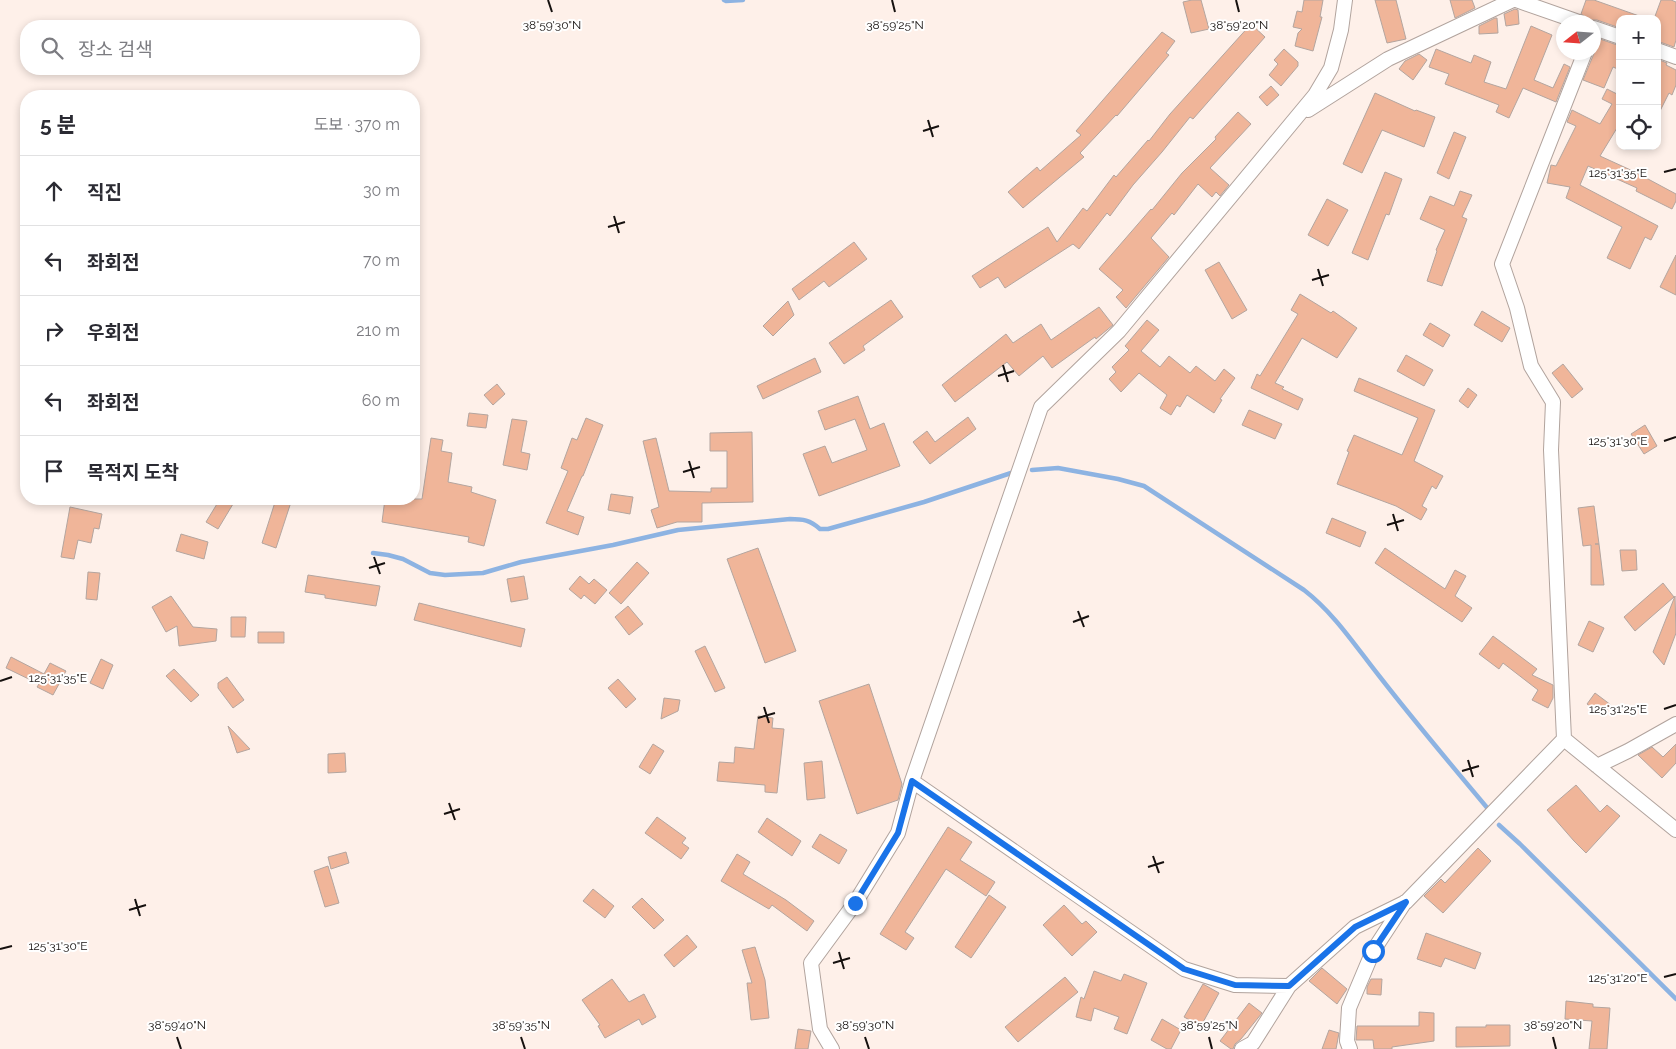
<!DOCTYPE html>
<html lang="ko">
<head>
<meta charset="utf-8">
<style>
  body { margin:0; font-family:Raleway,"Noto Sans KR",sans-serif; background:#f7f7f7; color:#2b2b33 }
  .controls { position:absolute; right:15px; top:15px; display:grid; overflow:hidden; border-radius:10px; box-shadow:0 2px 8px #0003 }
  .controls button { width:45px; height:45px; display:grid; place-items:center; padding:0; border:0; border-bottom:1px solid #e1e1e2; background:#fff; color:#2b2b33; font:25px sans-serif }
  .compass { position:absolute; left:1556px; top:15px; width:45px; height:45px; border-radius:50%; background:#fff; box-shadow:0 2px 8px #0003; rotate:253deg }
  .stop { position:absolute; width:15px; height:15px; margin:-11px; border:4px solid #1a73e8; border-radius:50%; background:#fff }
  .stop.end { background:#1a73e8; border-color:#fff; box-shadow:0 1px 5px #0008 }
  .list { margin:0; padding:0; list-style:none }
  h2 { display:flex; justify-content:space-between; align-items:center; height:65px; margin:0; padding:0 20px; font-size:21px }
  h2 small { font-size:16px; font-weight:400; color:#7c7c81 }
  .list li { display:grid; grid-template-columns:32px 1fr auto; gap:15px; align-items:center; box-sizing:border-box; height:70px; padding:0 20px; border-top:1px solid #e1e1e2 }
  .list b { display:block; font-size:19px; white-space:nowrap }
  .list em { font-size:16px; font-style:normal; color:#7c7c81 }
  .icon { flex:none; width:28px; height:28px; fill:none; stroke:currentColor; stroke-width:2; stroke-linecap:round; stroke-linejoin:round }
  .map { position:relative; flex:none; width:1676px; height:1049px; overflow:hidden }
  .search { position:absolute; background:#fff; box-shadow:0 2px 8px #0003; left:20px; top:20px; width:400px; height:55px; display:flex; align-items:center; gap:12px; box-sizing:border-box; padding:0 18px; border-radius:20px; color:#7c7c81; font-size:19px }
  .panel { position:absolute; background:#fff; box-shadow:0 2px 8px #0003; left:20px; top:90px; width:400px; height:415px; border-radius:20px }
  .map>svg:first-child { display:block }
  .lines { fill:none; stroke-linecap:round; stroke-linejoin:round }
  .stream { stroke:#8db3e2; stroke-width:4.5 }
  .building { fill:#f0b599; stroke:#b3a59f }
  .street-casing { stroke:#b1a39d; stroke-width:16 }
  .street { stroke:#fff; stroke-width:14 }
  .route { stroke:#1a73e8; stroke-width:6 }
  .ticks { fill:none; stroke:#16110f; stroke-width:2 }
  .ticks-label { font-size:12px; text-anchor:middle; fill:#16110f; stroke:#fff; stroke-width:4; stroke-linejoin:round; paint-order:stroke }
</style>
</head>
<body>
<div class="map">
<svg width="1676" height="1049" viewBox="0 0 1676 1049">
  <rect width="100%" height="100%" fill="#fef0e9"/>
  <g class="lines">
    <path class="stream" d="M724,0L726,1L743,0
      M1032,470L1058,468L1118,479L1144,486L1304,590C1335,614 1356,647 1380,677C1415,722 1452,766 1489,810
      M373,553L388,555L403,559L430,573L445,575L483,573L521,562L613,545L678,530L790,519C803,519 810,520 820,529H828L924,502L1011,473
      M1499,825L1520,844L1676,999"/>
  </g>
  <path class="building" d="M1192,0H1201L1209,29L1191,33L1183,2Z
    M1304,0H1323L1320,17H1322L1313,51L1295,46L1298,33L1302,29L1293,27L1297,11L1302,12Z
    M1375,0H1396L1406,39L1387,43Z
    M1450,0H1472L1475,8L1455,18Z
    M1586,0H1594L1642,17V19H1620V28L1597,20H1590L1581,14Z
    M1661,0H1671L1676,2V40L1674,47L1657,41V19H1654Z
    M1515,9L1518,10L1519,24L1506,26L1504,14Z
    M1495,18H1497L1498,33L1479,34V26Z
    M1251,24L1265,37L1193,119L1190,117L1162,152L1133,185L1110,216L1107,213L1079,249L1073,244L1005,288L998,277L980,288L972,276L1048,227L1057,242L1083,208L1087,211L1114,175L1116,177L1148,140L1149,141L1170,114Z
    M1531,26L1552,35L1534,80L1553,88L1564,64L1570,67L1556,102L1523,88L1509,118L1496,112L1499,105L1445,84L1449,74L1429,67L1436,49L1471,63L1474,55L1491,62L1484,82L1506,89Z
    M1162,32L1175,41L1166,53L1169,55L1117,116L1116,115L1080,153L1084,157L1023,208L1008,192L1037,167L1040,171L1081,135L1076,131Z
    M1600,39L1620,46V70L1613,67L1604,88L1583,80Z
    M1284,49L1298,62V66L1281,86L1269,75L1278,64L1274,60Z
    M1419,54L1427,60L1413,80L1399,69L1405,61Z
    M1657,59L1667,63L1666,65L1676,70V85L1672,95L1669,93L1657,117Z
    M1271,86L1279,95L1267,106L1259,97Z
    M1607,89L1617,94L1620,90V123L1600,156L1635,172L1676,194V201L1672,209L1636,191L1637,188L1588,166L1580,185L1658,226L1651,240L1645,237L1630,269L1607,258L1622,227L1566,198L1570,187L1547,183L1551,165L1556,166L1576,126L1567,122L1572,110L1600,124L1612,104L1602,99Z
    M1375,93L1415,111L1416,110L1435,117L1424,147L1382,130L1362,173L1343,164Z
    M1238,112L1251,124L1210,168L1229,185L1220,196L1216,192L1212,197L1198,184L1174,215L1172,213L1151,238L1169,257L1126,308L1116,297L1123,290L1099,269L1151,209L1152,210L1182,173L1216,139L1215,137Z
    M1454,132L1466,137L1449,179L1437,173Z
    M1385,172L1402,179L1389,215L1386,214L1368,260L1352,253Z
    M1460,191L1472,195L1462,217L1467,219L1442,286L1427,281L1437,251L1436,250L1445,230L1420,219L1430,196L1454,206Z
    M1327,199L1348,210L1328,246L1308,235Z
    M854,242L867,259L829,287L824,281L799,300L792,289Z
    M1676,255V295L1660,287Z
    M1219,262L1247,310L1232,319L1205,270Z
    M1300,294L1331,313L1333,311L1357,328L1337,358L1302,338L1275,383L1284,387L1282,389L1303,399L1298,410L1251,388L1257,374L1260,376L1298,314L1291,310Z
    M891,300L903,317L863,346L865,350L844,364L829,343Z
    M788,301L794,315L773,336L763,326Z
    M1099,307L1113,325L1096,339L1095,337L1052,368L1043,356L1019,376L1007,362L955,402L942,385L1006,334L1013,343L1041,324L1051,340Z
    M1482,311L1510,328L1502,342L1474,325Z
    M1147,320L1159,330L1141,351L1160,367L1169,356L1190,373L1196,366L1215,381L1224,369L1235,378L1220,399L1222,400L1214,413L1187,395L1180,407L1177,405L1171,415L1160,408L1167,395L1139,373L1121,392L1109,379L1116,372L1112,367L1129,350L1125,346Z
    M1430,323L1450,335L1443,347L1423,335Z
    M1406,355L1433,370L1424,386L1397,371Z
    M815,358L821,372L763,399L757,386Z
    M1563,364L1583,389L1572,398L1552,373Z
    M1359,378L1435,410L1414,461L1443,476L1436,489L1432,486L1422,506L1427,509L1421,520L1396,506L1337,484L1349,452L1347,451L1354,435L1402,455L1418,418L1354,391Z
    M497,384L505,394L493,405L484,395Z
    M1468,388L1477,395L1468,408L1459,401Z
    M858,396L870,429L884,423L900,466L819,496L803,454L825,446L832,463L867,450L855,419L825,430L818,411Z
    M1249,410L1282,424L1275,439L1242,425Z
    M469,413L488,415L486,428L467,426Z
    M968,417L976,429L930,464L913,442L927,431L935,442Z
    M586,418L603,425L583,476H582L567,511L584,517L578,535L546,523L568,471L561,468L572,438L577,440Z
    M512,419L527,421L521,452L530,454L527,470L503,465Z
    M1645,425L1657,446L1644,454L1631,434Z
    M752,432L753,502L702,503V522H677L657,528L651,510L659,507L643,441L656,438L669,491L711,492V488H727V451H710V433Z
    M431,438L443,440L441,451L452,453L448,482L472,487L471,492L496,500L484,546L468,542L469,537L382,522L385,499H422Z
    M611,494L633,497L630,514L608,510Z
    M220,499H236L218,529L206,522Z
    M276,499H292L276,548L262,543Z
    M1594,506L1599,544H1595H1599L1604,585H1591V545L1583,546L1578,508Z
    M70,507L102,514L99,529L94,528L91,543L78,540L74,559L61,557Z
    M1332,518L1366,532L1360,547L1326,533Z
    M181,534L208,542L204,559L176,551Z
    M758,548L796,651L765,663L727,559Z
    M1385,548L1445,589L1455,570L1466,576L1455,596L1472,608L1462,622L1375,563Z
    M1620,550H1636L1637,570L1622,571Z
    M637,562L649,573L621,604L609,593Z
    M88,572L100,573L97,600L86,599Z
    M308,575L380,586L376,606L325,598V595L305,592Z
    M524,576L528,599L511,602L507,579Z
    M580,576L589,584L594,579L607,590L595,604L584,595L581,599L569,589Z
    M1663,583L1674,597L1635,631L1624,617Z
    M171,596L193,627L217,629L216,641L179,646L177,626L166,632L152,607Z
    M1675,596L1676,633L1664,665L1653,652Z
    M419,603L525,629L521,647L414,620Z
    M628,606L643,624L629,635L615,617Z
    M231,617H246L245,637H231Z
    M1589,621L1604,628L1593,652L1578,645Z
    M258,632H284V643H258Z
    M1493,636L1537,669L1532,675L1553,685V698L1548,708L1532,700L1538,690L1503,663L1499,669L1479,654Z
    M705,646L725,688L715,692L695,651Z
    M11,657L44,674L50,663L66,671L53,695L37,687L39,684L6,668Z
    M101,659L113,665L103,689L90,683Z
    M174,669L199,695L191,702L166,676Z
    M227,677L244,700L233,708L218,688V683Z
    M618,679L636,699L626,708L608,688Z
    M869,684L902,784L898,800L857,814L819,701Z
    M1595,693L1611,705L1603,715L1587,704Z
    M664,698L680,700L678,711L661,719Z
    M758,716L773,718L772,728L784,729L777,793L765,792V785L717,781L719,762L734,763L735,747L754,749Z
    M228,726L250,749L237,753Z
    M653,744L664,751L650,774L639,767Z
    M1676,744V763L1662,778L1638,755L1652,747L1663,757Z
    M345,753L346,772L328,773V754Z
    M822,761L825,798L807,800L804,763Z
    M1576,785L1600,812L1607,805L1620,816L1586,853L1574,841L1547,810Z
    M657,817L686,838L682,843L689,848L681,859L645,833Z
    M767,818L801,841L792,856L758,832Z
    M948,827L972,842L960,860L995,882L986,896L946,869L905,932L914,938L906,950L880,934Z
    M820,834L847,850L839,864L812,847Z
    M1478,848L1491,861L1443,913L1424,896L1441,879L1445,883Z
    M346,852L349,863L331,869L328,857Z
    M737,854L750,862L743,874L786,900L814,921L807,931L772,905L769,909L721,881Z
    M328,866L339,903L325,907L314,871Z
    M593,889L614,906L605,918L583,901Z
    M989,895L1006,907L971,958L955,947Z
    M642,898L664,920L654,929L632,907Z
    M1064,905L1082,924L1086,921L1097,932L1072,956L1043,925Z
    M1426,933L1481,953L1475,969L1445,958L1441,967L1417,959Z
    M687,935L697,947L674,967L664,955Z
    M755,947L765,980L769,1018L751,1020L747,983H752L742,950Z
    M1322,968L1347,989L1337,1004L1309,981Z
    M1094,971L1121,981L1124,974L1147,983L1127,1034L1114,1029L1119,1017L1094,1008L1091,1021L1076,1017L1081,997L1084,999Z
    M1065,977L1078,992L1018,1042L1005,1027Z
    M612,979L629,1002L644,994L656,1017L642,1025L639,1019L605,1038L598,1026L600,1025L582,1000Z
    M1371,979H1382L1381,995L1367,994V987Z
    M1203,984L1219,993L1201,1026L1184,1017Z
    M1566,1001L1593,1004V1007L1610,1008L1607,1049H1589L1592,1021L1565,1019Z
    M1249,1003L1262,1013L1241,1039L1235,1044L1233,1049H1231L1220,1041Z
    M1419,1012L1434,1013V1041L1392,1047V1049H1374L1373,1040H1356L1357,1026H1419Z
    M1162,1019L1181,1030L1171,1049H1167L1151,1040Z
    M1486,1025H1510V1046L1456,1047V1027H1486Z
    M798,1029L811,1031L808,1049H795Z
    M1329,1030L1339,1033L1336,1049H1322Z"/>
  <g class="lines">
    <defs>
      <path id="street" d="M1516,0L1579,22
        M1594,28L1620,37
        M1657,50L1676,57
        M1308,110L1388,59L1513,0
        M1564,739L1676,830
        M1597,766L1628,751L1676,724
        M912,781L1184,969L1235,985L1289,986L1355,927L1406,902L1564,739L1551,450L1553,402L1531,366L1517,308L1502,264L1585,52
        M832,1049L820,1029L811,963L855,903L898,833L912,781L1041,407L1119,331L1315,95L1331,68L1341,30L1345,0
        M1242,1049L1253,1043L1289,986
        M1350,1049L1347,1041L1349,1008L1373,951L1405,902"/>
    </defs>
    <use href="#street" class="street-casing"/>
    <use href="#street" class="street"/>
  </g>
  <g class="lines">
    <path class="route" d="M855,903L898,833L912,781L1184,969L1235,985L1289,986L1355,927L1406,902L1373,951"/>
  </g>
  <path class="ticks" d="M548,0L552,12M892,0L895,12M1236,0L1239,12M928,120L933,137M923,131L939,126M1664,172L1676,169M614,216L619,233M608,227L625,222M1318,269L1323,286M1312,280L1329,275M1003,365L1008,382M998,376L1014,371M1664,441L1676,437M689,461L694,478M683,472L700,467M1393,514L1398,531M1387,525L1404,520M374,557L380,574M369,568L385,563M1078,611L1084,627M1073,622L1089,616M0,681L12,677M764,707L769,723M1664,709L1676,705M758,718L775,713M1468,760L1473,777M1462,771L1479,766M449,803L455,820M444,814L460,809M1153,856L1159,873M1148,867L1164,862M135,899L140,916M129,910L146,905M0,949L12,946M839,952L844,969M833,963L850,958M1664,977L1676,974M177,1037L181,1049M521,1037L525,1049M865,1037L869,1049M1209,1037L1212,1049M1553,1037L1556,1049"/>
  <g class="ticks-label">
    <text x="1239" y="29">38°59'20"N</text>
    <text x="552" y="29">38°59'30"N</text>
    <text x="895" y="29">38°59'25"N</text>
    <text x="1618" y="177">125°31'35"E</text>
    <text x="1618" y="445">125°31'30"E</text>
    <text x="58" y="682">125°31'35"E</text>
    <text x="1618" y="713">125°31'25"E</text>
    <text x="58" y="950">125°31'30"E</text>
    <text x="1618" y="982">125°31'20"E</text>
    <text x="177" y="1029">38°59'40"N</text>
    <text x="521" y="1029">38°59'35"N</text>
    <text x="865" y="1029">38°59'30"N</text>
    <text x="1209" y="1029">38°59'25"N</text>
    <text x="1553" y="1029">38°59'20"N</text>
  </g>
</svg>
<div class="controls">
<button>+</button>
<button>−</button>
<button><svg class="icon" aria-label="locate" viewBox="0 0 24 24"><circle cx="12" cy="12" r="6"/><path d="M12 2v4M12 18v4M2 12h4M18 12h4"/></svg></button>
</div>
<svg class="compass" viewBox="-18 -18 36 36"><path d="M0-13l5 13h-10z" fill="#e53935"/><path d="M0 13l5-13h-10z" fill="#7c7c81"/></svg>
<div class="stop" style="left:1373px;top:951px"></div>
<div class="stop end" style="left:855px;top:903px"></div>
<div class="search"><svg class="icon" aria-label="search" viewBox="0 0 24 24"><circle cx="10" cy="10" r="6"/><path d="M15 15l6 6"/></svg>장소 검색</div>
<section class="panel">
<h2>5 분<small>도보 · 370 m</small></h2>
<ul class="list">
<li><svg class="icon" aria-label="ahead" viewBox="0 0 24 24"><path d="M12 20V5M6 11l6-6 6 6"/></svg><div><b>직진</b></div><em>30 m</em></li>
<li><svg class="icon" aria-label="left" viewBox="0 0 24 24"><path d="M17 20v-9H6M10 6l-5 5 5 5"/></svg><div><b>좌회전</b></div><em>70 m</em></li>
<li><svg class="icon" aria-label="right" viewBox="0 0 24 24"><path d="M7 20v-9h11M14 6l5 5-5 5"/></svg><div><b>우회전</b></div><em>210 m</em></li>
<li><svg class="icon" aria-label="left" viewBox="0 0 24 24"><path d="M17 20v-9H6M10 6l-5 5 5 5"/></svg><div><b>좌회전</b></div><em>60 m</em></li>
<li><svg class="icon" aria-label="arrive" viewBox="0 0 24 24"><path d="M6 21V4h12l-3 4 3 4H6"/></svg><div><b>목적지 도착</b></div></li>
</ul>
</section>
</div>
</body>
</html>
